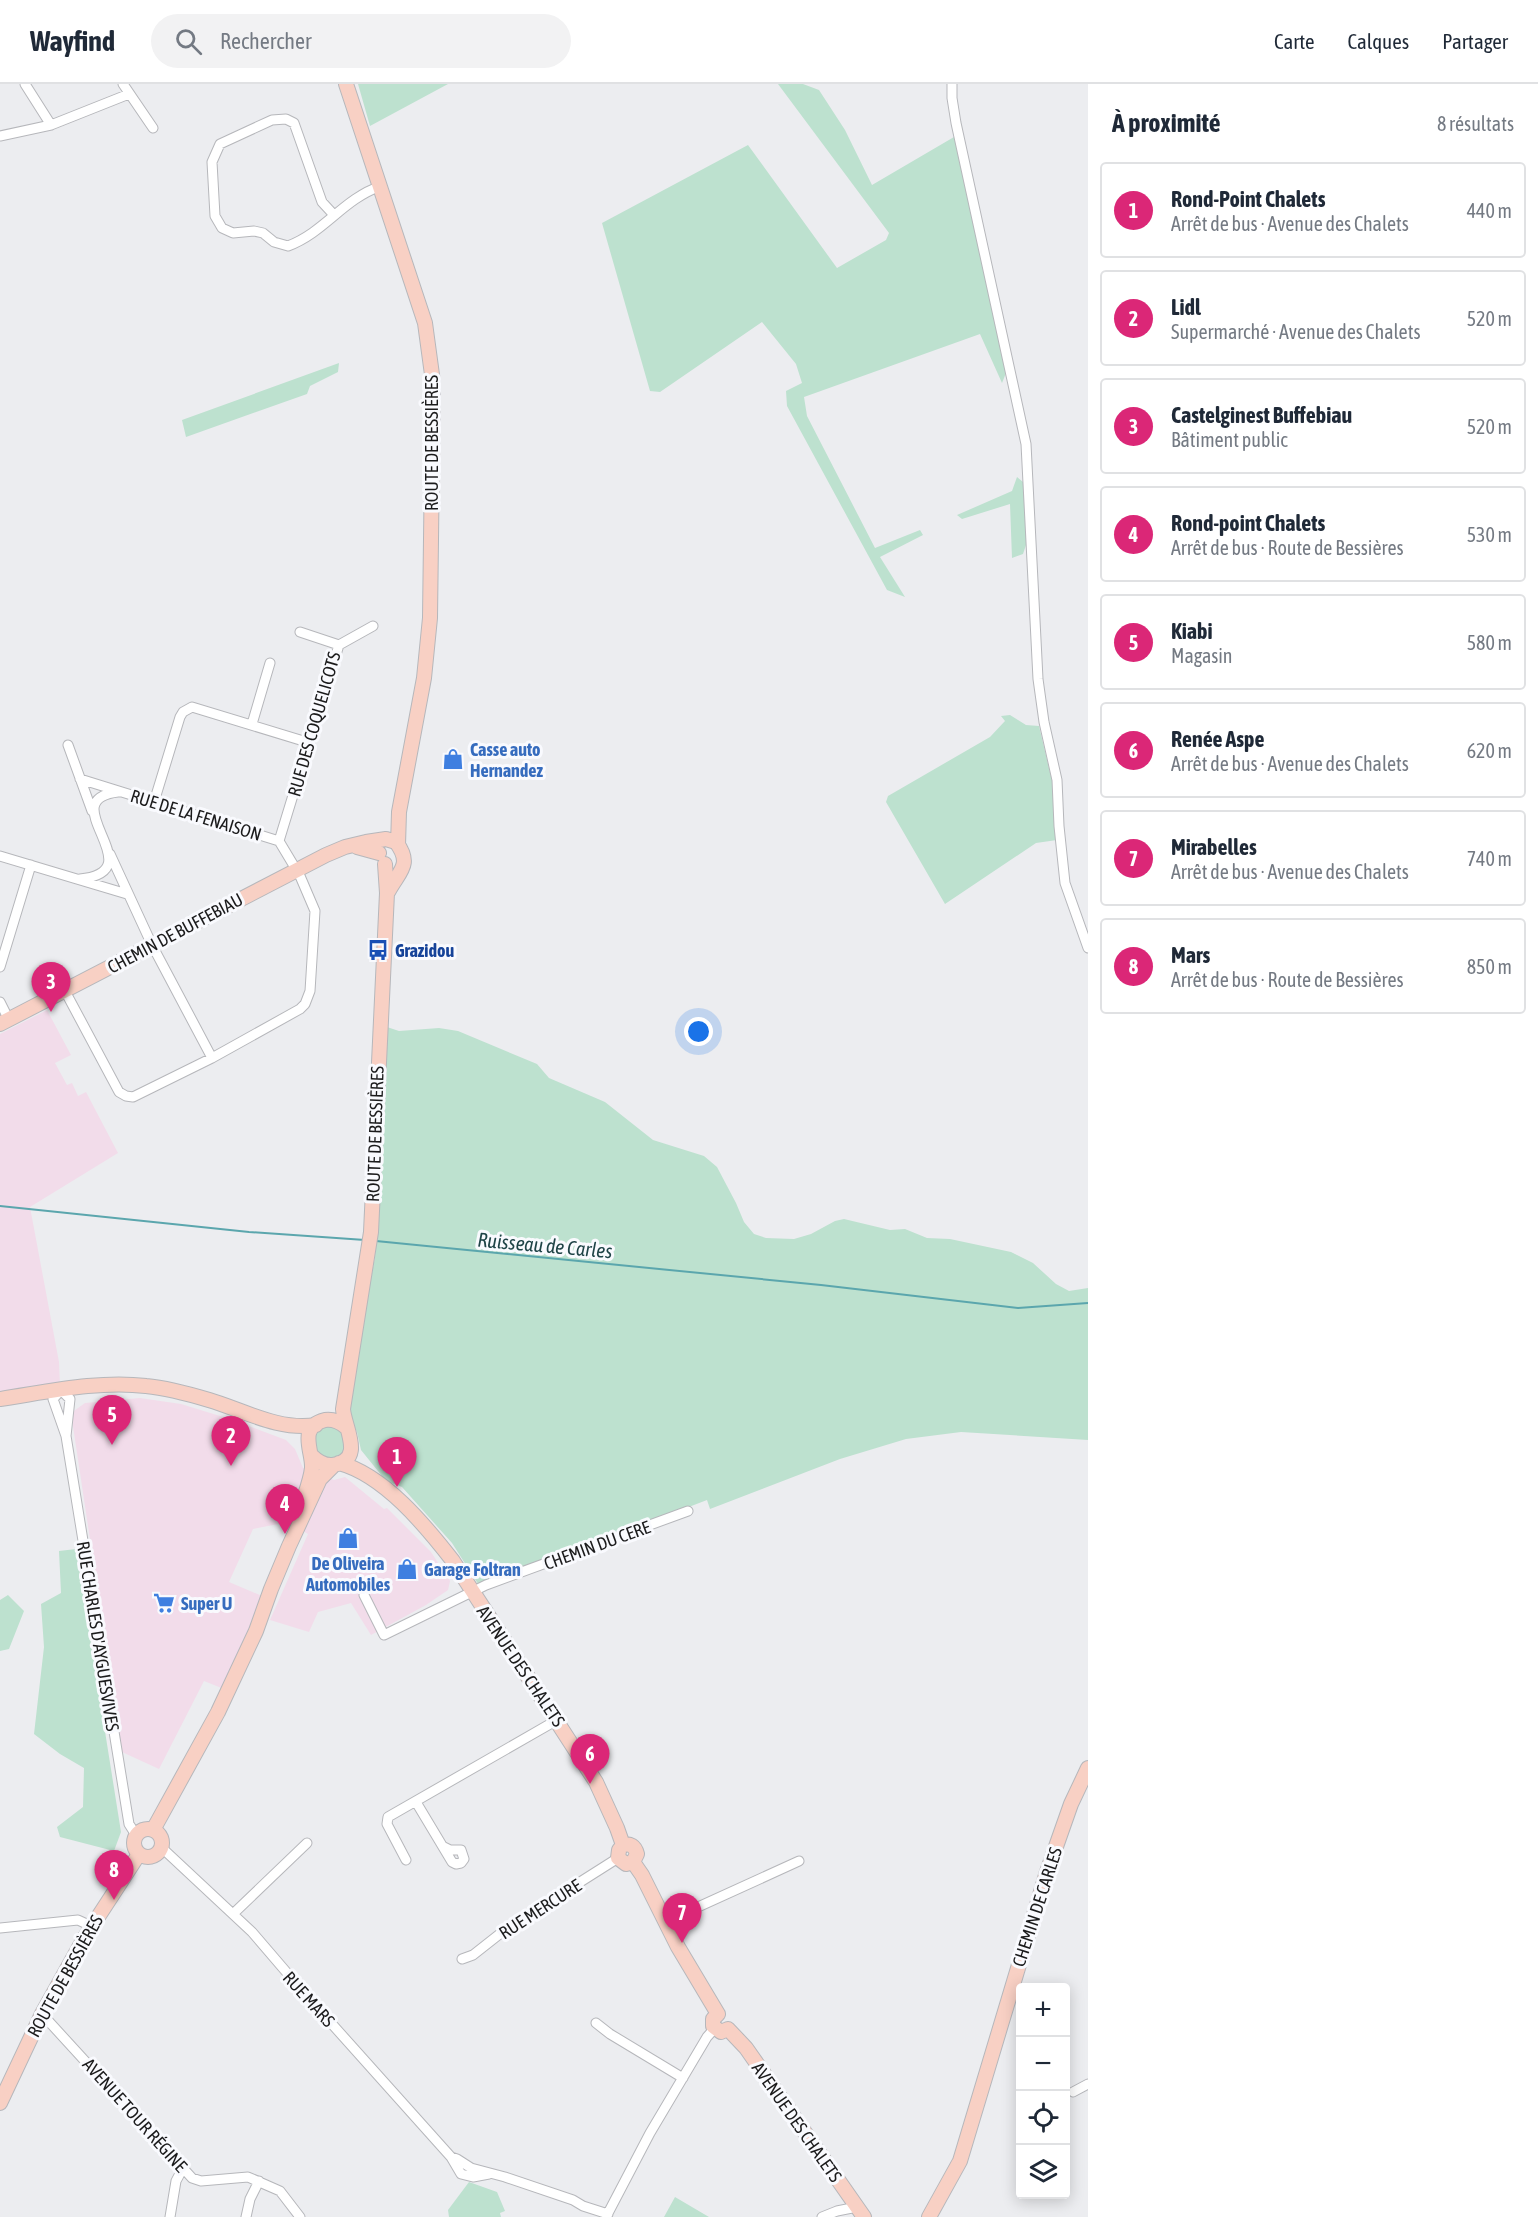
<!DOCTYPE html>
<html lang="fr">
<head>
<meta charset="utf-8">
<style>
  body { margin:0; font-family:"Asap Condensed",sans-serif; background:#f2f2f3; color:#1f2937 }
  .controls { position:absolute; right:18px; bottom:18px; display:grid; overflow:hidden; border-radius:6px; box-shadow:0 3px 15px #0003 }
  .controls button { width:54px; height:54px; display:grid; place-items:center; padding:0; border:0; border-bottom:2px solid #e0e1e3; background:#fff; color:#1f2937; font:30px sans-serif }
  .you { position:absolute; left:699px; top:948px; width:21px; height:21px; margin:-15px; border:4px solid #fff; border-radius:50%; background:#1a73e8; box-shadow:0 0 0 9px #1a73e833 }
  .badge { display:grid; place-items:center; width:39px; height:39px; border-radius:50%; background:#db2777; color:#fff; font-size:20px; font-weight:700 }
  .pin { position:absolute; translate:-50% -50px; filter:drop-shadow(0 2px 3px #0008) }
  .pin::after { content:''; position:absolute; top:32px; width:21px; height:18px; background:inherit; clip-path:polygon(0 0,100% 0,50% 100%) }
  .list { margin:0; padding:0; list-style:none }
  h2 { display:flex; justify-content:space-between; align-items:center; height:78px; margin:0; padding:0 24px; font-size:26px }
  h2 small { font-size:20px; font-weight:400; color:#747a83 }
  .list li { display:grid; grid-template-columns:39px 1fr auto; gap:18px; align-items:center; box-sizing:border-box; height:96px; margin:0 12px 12px; padding:0 12px; border:2px solid #e0e1e3; border-radius:6px }
  .list b { display:block; font-size:22px; white-space:nowrap }
  .list p { margin:0; font-size:20px; white-space:nowrap; color:#747a83 }
  .list em { font-size:20px; font-style:normal; color:#747a83 }
  .icon { flex:none; width:33px; height:33px; fill:none; stroke:currentColor; stroke-width:2; stroke-linecap:round; stroke-linejoin:round }
  .map { position:relative; flex:none; width:1088px; height:2133px; overflow:hidden }
  header { display:flex; align-items:center; gap:36px; box-sizing:border-box; height:84px; padding:0 30px; background:#fff; border-bottom:2px solid #e0e1e3 }
  header strong { font-size:28px }
  nav { display:flex; gap:33px; margin-inline-start:auto; font-size:21px }
  .search { width:420px; height:54px; background:#f2f2f3; display:flex; align-items:center; gap:15px; box-sizing:border-box; padding:0 21px; border-radius:33px; color:#747a83; font-size:22px }
  main { display:flex }
  aside { flex:1; background:#fff }
  .map>svg:first-child { display:block }
  .commercial { fill:#f2dcea }
  .green { fill:#bde1cf }
  .lines { fill:none; stroke-linecap:round; stroke-linejoin:round }
  .stream { stroke:#5ba6ad; stroke-width:2 }
  .street-casing { stroke:#b6b7bb; stroke-width:11 }
  .secondary-casing { stroke:#b6b7bb; stroke-width:16 }
  .street { stroke:#fff; stroke-width:9 }
  .secondary { stroke:#f8d0c4; stroke-width:14 }
  .labels { text-anchor:middle; dominant-baseline:central; stroke-width:6; stroke-linejoin:round; paint-order:stroke }
  .street-label { font-size:18px; fill:#1b1b1c; stroke:#f9fafe }
  .shop-label { font-size:18px; font-weight:bold; fill:#366cbe; stroke:#f9fafe; text-anchor:start }
  .transit-label { font-size:18px; font-weight:bold; fill:#164399; stroke:#f9fafe; text-anchor:start }
  .water-label { font-size:20px; font-style:italic; fill:#1f4447; stroke:#f9fafe }
</style>
</head>
<body>
<header>
<strong>Wayfind</strong>
<div class="search"><svg class="icon" aria-label="search" viewBox="0 0 24 24"><circle cx="10" cy="10" r="6"/><path d="M15 15l6 6"/></svg>Rechercher</div>
<nav><a>Carte</a><a>Calques</a><a>Partager</a></nav>
</header>
<main>
<div class="map">
<svg width="1088" height="2133" viewBox="0 0 1088 2133">
  <rect width="100%" height="100%" fill="#ecedf0"/>
  <path class="commercial" d="M47,926L71,971L55,979L67,1001L72,999L78,1012L86,1008L118,1069L30,1123L59,1278L60,1302L0,1312V950Z
    M140,1314L181,1320L233,1336L286,1356L295,1365L303,1384L334,1396L345,1393L384,1425L387,1424L431,1468L450,1497L448,1506L426,1521L371,1551L351,1519L318,1528L309,1548L270,1536L308,1450L288,1438L253,1445L229,1498L262,1512L224,1605L204,1597L159,1685L122,1668L71,1329L85,1319Z"/>
  <path class="green" d="M358,0H448L370,42Z
    M778,0H803L819,6L845,46L872,101L954,53L1006,289L1002,299L980,250L804,313L807,332L875,464L920,446L923,451L880,473L905,513L887,506L787,322L786,307L802,299L796,280L762,238L660,308L650,307L602,139L748,61L837,184L886,156L889,149Z
    M339,279L338,288L310,302L307,310L186,353L182,336Z
    M1017,393L1023,398L1028,455L1023,470L1012,474L1010,420L962,435L957,431L1012,407Z
    M1010,631L1026,641L1039,642L1054,705V729L1057,756L1036,759L945,820L886,718L888,712L990,653L1005,637L1001,632Z
    M387,943L399,947L439,944L458,947L537,980L549,994L605,1018L653,1056L704,1072L717,1083L736,1119L744,1138L754,1150L766,1154L794,1155L811,1150L835,1137L844,1135L890,1146L905,1145L927,1154L950,1155L1011,1168L1033,1179L1056,1200L1069,1207L1088,1204V1356L961,1348L906,1355L840,1375L710,1425L707,1416L480,1503L452,1459L402,1403L386,1397L361,1366L357,1348L346,1326L375,1173Z
    M313 1359a17 17 0 1 1 34 0a17 17 0 1 1-34 0Z
    M76,1465L121,1748L114,1767L60,1753L57,1743L83,1723L84,1684L60,1670L34,1650L44,1563L41,1520L61,1509L59,1467Z
    M8,1511L24,1527L9,1565L0,1567V1516Z
    M469,2098L497,2108L505,2127L500,2129L501,2133H449L448,2126Z
    M675,2113L709,2133H664Z"/>
  <g class="lines">
    <path class="stream" d="M0,1122L249,1148L365,1156
      M376,1157L821,1201L1018,1224L1088,1219"/>
    <defs>
      <path id="street" d="M25,0L51,41
        M123,0L153,44
        M952,0V14L956,39L1026,360L1038,595L1044,638L1057,696L1059,742L1065,799L1088,864
        M0,52L51,41L129,10
        M334,131L322,118L294,39L286,35L272,36L220,60L212,78L215,132L222,144L233,149L254,147L263,149L274,158L288,162C325,148 343,115 381,102
        M339,561L373,542
        M252,640L270,579
        M68,661L92,727
        M154,718L180,633L183,628L192,623L310,659
        M279,757L339,561L300,548
        M110,770L152,861L212,974
        M0,772L127,810
        M80,795C156,787 50,716 118,708
        M0,883L31,781
        M65,907L119,1008L126,1012L133,1013L212,974L300,925L305,920L310,907L315,827L300,792L279,757L80,695
        M0,918L9,936
        M66,1352L70,1315L61,1306L53,1315L66,1352L129,1740L136,1751
        M364,1511L384,1551L486,1501L688,1427
        M416,1718L452,1778L456,1780L461,1779L464,1775L461,1766H450L444,1763
        M161,1763L252,1848L306,1911L451,2073
        M406,1776L387,1740L388,1733L557,1636
        M234,1829L307,1759
        M665,1838L799,1777
        M0,1844L78,1836L91,1842
        M462,1875L473,1871L506,1845L618,1774
        M42,1930L192,2094L201,2097L248,2093L280,2107L300,2133
        M596,1939L610,1950L683,1994
        M1073,2008L1088,2000
        M489,2090L473,2093L461,2090L451,2073L457,2075L471,2084L505,2093L573,2116L583,2122L608,2130
        M170,2133L176,2097L183,2084
        M246,2133L250,2115L259,2097
        M606,2133L650,2049L707,1953L715,1944
        M822,2133L837,2127L857,2123"/>
      <path id="secondary" d="M346,0L425,239L433,298L430,534L424,594L399,728L398,761
        M357,763L379,769
        M0,940L326,771L345,763L366,758L386,755L396,758C413,781 399,787 388,808
        M0,1315C47,1308 99,1296 146,1302C167,1304 189,1310 209,1316C243,1326 279,1347 316,1341
        M312,1372C318,1378 324,1382 333,1381C366,1376 344,1343 343,1325L371,1148L387,809L385,780
        M339,1379C384,1391 425,1441 453,1477L596,1698L617,1744L623,1761
        M305,1411C308,1402 311,1393 312,1384C313,1367 297,1343 325,1336C333,1335 340,1338 346,1343
        M134 1759a14 14 0 1 1 28 0a14 14 0 1 1-28 0Z
        M153,1746L218,1628L256,1547L271,1505L289,1462L320,1395L334,1381
        M623,1761L619,1766L618,1774L626,1780L633,1778
        M623,1761C630,1759 635,1762 637,1770L633,1778
        M633,1778L642,1791L678,1863L718,1930
        M718,1930L713,1935V1942L721,1948L728,1945
        M728,1945L746,1964L864,2133
        M0,2019L42,1930L85,1853L139,1770
        M929,2133L960,2077L1046,1791L1071,1720L1088,1684"/>
    </defs>
    <use href="#street" class="street-casing"/>
    <use href="#secondary" class="secondary-casing"/>
    <use href="#street" class="street"/>
    <use href="#secondary" class="secondary"/>
  </g>
  <defs>
    <symbol id="shop-bare" viewBox="-9 -9 18 18"><path d="M-5-2.5h2.3a2.7 3.5 0 0 1 5.4 0H5L5.5 6h-11ZM-1.5-2.5h3a1.5 2.3 0 0 0-3 0Z" fill="#3f7fe0" stroke="#f9fafe" stroke-width="2.5" paint-order="stroke"/></symbol>
    <symbol id="bus-bare" viewBox="-9 -9 18 18"><path d="M-5-6H5V4H4V6H2V4H-2V6H-4V4H-5ZM-3.5-4V0h7V-4ZM-3.5 1.2v1.5H-2V1.2ZM2 1.2v1.5H3.5V1.2Z" fill="#1a4fb4" stroke="#f9fafe" stroke-width="2.5" paint-order="stroke"/></symbol>
    <symbol id="supermarket-bare" viewBox="-9 -9 18 18"><path d="M-6-5.5h2.5l.6 2H6L4.5 2H-2.5L-4.4-4H-6ZM-1.5 3.2a1.3 1.3 0 1 0 .1 0ZM3 3.2a1.3 1.3 0 1 0 .1 0Z" fill="#3f7fe0" stroke="#f9fafe" stroke-width="2.5" paint-order="stroke"/></symbol>
  </defs>
  <g fill-rule="evenodd">
    <use href="#shop-bare" x="438" y="660" width="30" height="30"/>
    <use href="#bus-bare" x="363" y="851" width="30" height="30"/>
    <use href="#shop-bare" x="333" y="1439" width="30" height="30"/>
    <use href="#shop-bare" x="392" y="1470" width="30" height="30"/>
    <use href="#supermarket-bare" x="149" y="1504" width="30" height="30"/>
  </g>
  <g class="labels">
    <g class="street-label">
      <text transform="translate(431 359) rotate(-90)">ROUTE DE BESSIÈRES</text>
      <text transform="translate(314 640) rotate(-74)">RUE DES COQUELICOTS</text>
      <text transform="translate(196 731) rotate(17)">RUE DE LA FENAISON</text>
      <text transform="translate(175 849) rotate(-28)">CHEMIN DE BUFFEBIAU</text>
      <text transform="translate(375 1050) rotate(-88)">ROUTE DE BESSIÈRES</text>
      <text transform="translate(597 1461) rotate(-20)">CHEMIN DU CERE</text>
      <text transform="translate(98 1552) rotate(81)">RUE CHARLES D'AYGUESVIVES</text>
      <text transform="translate(521 1582) rotate(56)">AVENUE DES CHALETS</text>
      <text transform="translate(1037 1823) rotate(-72)">CHEMIN DE CARLES</text>
      <text transform="translate(540 1825) rotate(-33)">RUE MERCURE</text>
      <text transform="translate(65 1892) rotate(-61)">ROUTE DE BESSIÈRES</text>
      <text transform="translate(309 1915) rotate(48)">RUE MARS</text>
      <text transform="translate(135 2031) rotate(48)">AVENUE TOUR RÉGINE</text>
      <text transform="translate(797 2038) rotate(55)">AVENUE DES CHALETS</text>
    </g>
    <g class="shop-label">
      <text x="470" y="665">Casse auto<tspan x="470" dy="21">Hernandez</tspan></text>
      <text x="348" y="1479" text-anchor="middle">De Oliveira<tspan x="348" dy="21">Automobiles</tspan></text>
      <text x="424" y="1485">Garage Foltran</text>
      <text x="181" y="1519">Super U</text>
    </g>
    <g class="transit-label">
      <text x="395" y="866">Grazidou</text>
    </g>
    <g class="water-label">
      <text transform="translate(545 1161) rotate(5)">Ruisseau de Carles</text>
    </g>
  </g>
</svg>
<div class="controls">
<button>+</button>
<button>−</button>
<button><svg class="icon" aria-label="locate" viewBox="0 0 24 24"><circle cx="12" cy="12" r="6"/><path d="M12 2v4M12 18v4M2 12h4M18 12h4"/></svg></button>
<button><svg class="icon" aria-label="layers" viewBox="0 0 24 24"><path d="M12 4l9 5-9 5-9-5zM3 14l9 5 9-5"/></svg></button>
</div>
<div class="you"></div>
<div class="pin badge" style="left:397px;top:1403px">1</div>
<div class="pin badge" style="left:231px;top:1382px">2</div>
<div class="pin badge" style="left:51px;top:928px">3</div>
<div class="pin badge" style="left:285px;top:1450px">4</div>
<div class="pin badge" style="left:112px;top:1361px">5</div>
<div class="pin badge" style="left:590px;top:1700px">6</div>
<div class="pin badge" style="left:682px;top:1859px">7</div>
<div class="pin badge" style="left:114px;top:1816px">8</div>
</div>
<aside>
<h2>À proximité<small>8 résultats</small></h2>
<ul class="list">
<li><span class="badge">1</span><div><b>Rond-Point Chalets</b><p>Arrêt de bus · Avenue des Chalets</p></div><em>440 m</em></li>
<li><span class="badge">2</span><div><b>Lidl</b><p>Supermarché · Avenue des Chalets</p></div><em>520 m</em></li>
<li><span class="badge">3</span><div><b>Castelginest Buffebiau</b><p>Bâtiment public</p></div><em>520 m</em></li>
<li><span class="badge">4</span><div><b>Rond-point Chalets</b><p>Arrêt de bus · Route de Bessières</p></div><em>530 m</em></li>
<li><span class="badge">5</span><div><b>Kiabi</b><p>Magasin</p></div><em>580 m</em></li>
<li><span class="badge">6</span><div><b>Renée Aspe</b><p>Arrêt de bus · Avenue des Chalets</p></div><em>620 m</em></li>
<li><span class="badge">7</span><div><b>Mirabelles</b><p>Arrêt de bus · Avenue des Chalets</p></div><em>740 m</em></li>
<li><span class="badge">8</span><div><b>Mars</b><p>Arrêt de bus · Route de Bessières</p></div><em>850 m</em></li>
</ul>
</aside>
</main>
</body>
</html>
